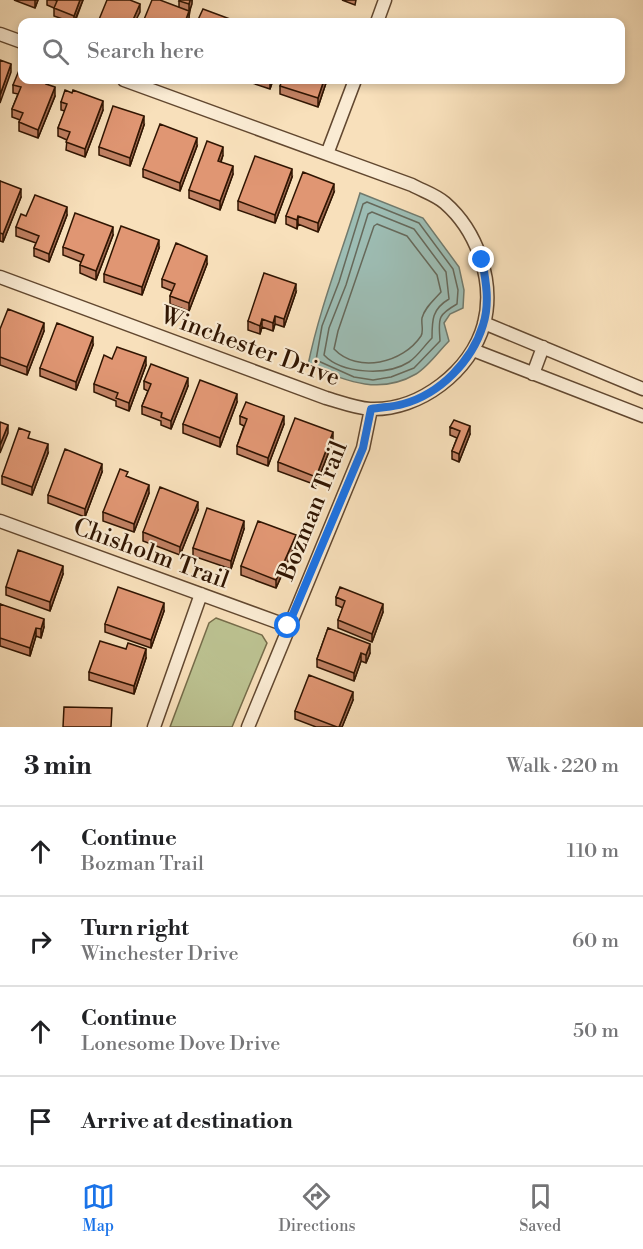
<!DOCTYPE html>
<html lang="en">
<head>
<meta charset="utf-8">
<style>
  body { margin:0; font-family:"Libre Bodoni",serif; background:#f2f2f2; color:#202124 }
  .stop { position:absolute; width:18px; height:18px; margin:-14px; border:4px solid #1a73e8; border-radius:50%; background:#fff }
  .stop.end { background:#1a73e8; border-color:#fff; box-shadow:0 2px 6px #0008 }
  .list { margin:0; padding:0; list-style:none }
  h2 { display:flex; justify-content:space-between; align-items:center; height:78px; margin:0; padding:0 24px; font-size:26px }
  h2 small { font-size:20px; font-weight:400; color:#757577 }
  .list li { display:grid; grid-template-columns:39px 1fr auto; gap:18px; align-items:center; box-sizing:border-box; height:90px; padding:0 24px; border-top:2px solid #e0e0e0 }
  .list b { display:block; font-size:22px; white-space:nowrap }
  .list p { margin:0; font-size:20px; white-space:nowrap; color:#757577 }
  .list em { font-size:20px; font-style:normal; color:#757577 }
  .icon { flex:none; width:33px; height:33px; fill:none; stroke:currentColor; stroke-width:2; stroke-linecap:round; stroke-linejoin:round }
  .map { position:relative; flex:none; width:643px; height:727px; overflow:hidden }
  .search { position:absolute; background:#fff; box-shadow:0 3px 9px #0003; left:18px; right:18px; top:18px; height:66px; display:flex; align-items:center; gap:15px; box-sizing:border-box; padding:0 21px; border-radius:12px; color:#757577; font-size:22px }
  .sheet { height:438px; background:#fff }
  nav { display:flex; justify-content:space-around; align-items:center; box-sizing:border-box; height:84px; border-top:2px solid #e0e0e0; background:#fff; font-size:16px; color:#757577 }
  nav a { display:grid; justify-items:center; gap:3px }
  nav .on { color:#1a73e8 }
  .map>svg:first-child { display:block }
  .green { fill:#bcc291; stroke:#766c4a; stroke-width:1.5 }
  .water { fill:#9dbdb4; stroke:#717a6d; stroke-width:1.5 }
  .lines { fill:none; stroke-linecap:round; stroke-linejoin:round }
  .shore { stroke:#66695b; stroke-width:1.5 }
  .street-casing { stroke:#624830; stroke-width:15 }
  .street { stroke:#faebd3; stroke-width:12 }
  .wall { fill:#c18163; stroke:#301502; stroke-width:1.5 }
  .shaded-wall { fill:#9d6950; stroke:#301502; stroke-width:1.5 }
  .building { fill:#e09673; stroke:#301502; stroke-width:1.5 }
  .route { stroke:#1a73e8; stroke-width:8 }
  .labels { text-anchor:middle; dominant-baseline:central; stroke-width:4.5; stroke-linejoin:round; paint-order:stroke }
  .street-label { font-size:24px; fill:#301502; stroke:#faebd3 }
</style>
</head>
<body>
<div class="map">
<svg width="643" height="727" viewBox="0 0 643 727">
  <rect width="100%" height="100%" fill="#f8e0bb"/>
  <filter id="stains"><feTurbulence type="fractalNoise" baseFrequency=".00333" numOctaves="4"/><feColorMatrix values="0 0 0 0 .2 0 0 0 0 .09 0 0 0 0 .02 0 0 0 .5 -.17"/></filter>
  <radialGradient id="worn" r=".72"><stop offset=".6" stop-color="#630" stop-opacity="0"/><stop offset="1" stop-color="#630" stop-opacity=".3"/></radialGradient>
  <path class="green" d="M216,618L262,635L267,643L232,727H170L209,623Z"/>
  <path class="water" d="M360,193L423,218L459,267L464,290L463,308L450,314L444,323L449,341C439,351 428,367 416,374C378,396 345,380 308,365C320,306 343,250 360,193Z"/>
  <g class="lines">
    <path class="shore" d="M367,202L419,223L453,269L458,290L457,304C436,316 439,319 440,341L414,368L391,377L373,380L354,377L316,360L322,326L339,282L363,204Z
      M372,212L414,229L446,272L449,299C432,309 432,320 432,338C424,346 417,357 409,362C387,376 342,374 324,355L329,328L346,285L368,214Z
      M377,224L407,236L437,275L441,292C434,300 425,307 422,318C421,324 424,331 421,336C403,363 358,374 334,349L338,331L374,226Z"/>
    <defs>
      <path id="street" d="M377,22L385,0
        M0,34L22,42
        M327,154L355,80
        M0,277L326,398C340,402 356,408 370,409C420,411 471,371 484,324C495,281 477,231 445,203C436,195 423,191 412,185L124,80
        M484,323L643,389
        M473,350L643,416
        M533,374L543,347
        M0,521L288,626
        M154,727L201,594
        M248,727L363,448L371,409"/>
    </defs>
    <use href="#street" class="street-casing"/>
    <use href="#street" class="street"/>
  </g>
  <path class="wall" d="M14,0H38L35,8Z
    M47,0H83L75,22H71L54,16V8L47,5Z
    M192,0L188,22H143L179,7V1Z
    M342,0H356L355,5Z
    M243,80H273L270,89Z
    M327,80L318,107L280,94V86Z
    M13,85H48L55,96L38,138L19,131V122L20,120L12,117V109L18,94L13,93Z
    M61,102L103,110L85,157L66,150L67,140L58,136V128L65,111L61,110Z
    M144,125L130,166L99,155V147Z
    M197,146L180,191L143,177V169Z
    M223,155L221,162L233,174L220,210L189,198V190Z
    M292,177L275,223L238,210V201Z
    M0,181L21,197L3,242L0,241Z
    M334,192L318,232L298,224L297,229L286,224V216Z
    M67,215L49,262L34,256V248L36,243L16,236V227L26,216Z
    M113,235L96,280L80,273V265L81,262L63,255V247Z
    M159,248L142,295L104,282V274Z
    M207,264L189,311L170,304V296L172,291L162,287V279Z
    M296,292L284,327L275,324L273,331L262,327L260,334L248,330V321Z
    M0,329L44,331L27,375L0,365Z
    M93,345L76,390L40,376V368Z
    M112,359L146,365L129,411L116,406V401L94,392V384Z
    M144,381L188,386L171,429L161,425V421L142,414V406L148,391L144,389Z
    M237,402L220,447L183,433V424Z
    M240,416L284,424L268,466L237,454V446L244,426L240,424Z
    M450,427L470,434L459,462L452,459V451L457,438L450,435Z
    M333,441L316,485L278,471V462Z
    M48,453L32,495L2,484V476Z
    M102,472L85,517L48,503V495Z
    M128,477L149,493L134,532L103,521V512Z
    M198,510L180,555L143,541V532Z
    M244,529L231,569L193,556V548Z
    M296,543L276,588L241,575V566Z
    M63,574L50,611L6,595V587Z
    M336,597L383,612L372,642L338,628V620L343,608L336,605Z
    M0,604L44,627L41,638L36,636L30,656L0,646Z
    M164,611L151,648L105,632V624Z
    M328,628L370,653L366,663L361,661L354,681L317,667V659Z
    M146,658L134,694L89,680V672Z
    M353,700L342,727H316L295,719V711Z"/>
  <path class="shaded-wall" d="M35,0H38L35,8Z
    M80,0H83L74,22V16Z
    M190,0H192V4L189,12V4Z
    M140,4V12L135,22H132Z
    M189,11V19L188,22H185Z
    M11,64V72L0,103V95Z
    M270,80H273L270,89Z
    M324,80H327L318,107V98Z
    M55,87V96L38,138V130Z
    M103,101V110L85,157V149Z
    M144,116V125L130,166V158Z
    M197,138V146L180,191V183Z
    M223,147V155L218,169V161Z
    M233,166V174L220,210V201Z
    M292,169V177L275,223V215Z
    M334,184V192L318,232V223Z
    M21,189V197L3,242V234Z
    M67,207V215L49,262V254Z
    M298,216V224L297,229V220Z
    M113,227V235L96,280V271Z
    M159,240V248L142,295V287Z
    M207,256V264L189,311V303Z
    M296,284V292L284,327V319Z
    M275,316V324L273,331V323Z
    M262,319V327L260,334V326Z
    M44,323V331L27,375V367Z
    M93,337V345L76,390V382Z
    M146,357V365L129,411V403Z
    M188,378V386L171,429V421Z
    M237,394V402L220,447V438Z
    M284,416V424L268,466V458Z
    M8,425V433L0,453V445Z
    M470,426V434L459,462V454Z
    M333,432V441L316,485V477Z
    M48,444V453L32,495V487Z
    M102,464V472L85,517V509Z
    M149,485V493L134,532V524Z
    M198,502V510L180,555V547Z
    M244,521V529L231,569V561Z
    M296,535V543L276,588V580Z
    M63,566V574L50,611V602Z
    M164,603V611L151,648V640Z
    M383,604V612L372,642V634Z
    M44,619V627L41,638V629Z
    M36,628V636L30,656V648Z
    M370,644V653L366,663V655Z
    M146,649V658L134,694V686Z
    M361,653V661L354,681V673Z
    M353,692V700L342,727H339Z"/>
  <path class="building" d="M55,0H80L74,16L54,8L57,1Z
    M107,0H130L140,4L132,22H98Z
    M152,0H160L189,11L185,22H143Z
    M180,0H190L189,4L179,1Z
    M203,9L238,22H197Z
    M0,60L11,64L0,95Z
    M20,68L22,69V80H48L46,84L55,87L38,130L19,122L23,113L12,109L21,87L13,85Z
    M282,80H324L318,98L280,86Z
    M65,90L72,93L73,90L103,101L85,149L66,142L70,132L58,128L67,104L61,102Z
    M113,106L144,116L130,158L99,147Z
    M160,124L197,138L180,183L143,169Z
    M207,141L223,147L218,161L233,166L220,201L189,190Z
    M255,156L292,169L275,215L238,201Z
    M303,172L334,184L318,223L298,216L297,220L286,216Z
    M0,181L21,189L3,234L0,233Z
    M35,195L67,207L49,254L34,248L39,236L16,227L21,214L26,216Z
    M75,213L113,227L96,271L80,265L84,255L63,247Z
    M121,226L159,240L142,287L104,274Z
    M176,243L207,256L189,303L170,296L175,284L162,279Z
    M264,273L296,284L284,319L275,316L273,323L262,319L260,326L248,321Z
    M8,309L44,323L27,367L0,357V329Z
    M57,323L93,337L76,382L40,368Z
    M117,347L146,357L129,403L116,398L118,393L94,384L104,355L112,359Z
    M151,364L188,378L171,421L161,417L162,413L142,406L151,384L144,381Z
    M200,380L237,394L220,438L183,424Z
    M246,402L284,416L268,458L237,446L247,419L240,416Z
    M295,418L333,432L316,477L278,462Z
    M454,420L470,426L459,454L452,451L460,431L450,427Z
    M0,422L8,425L0,445Z
    M19,428L30,432L28,438L48,444L32,487L2,476Z
    M65,449L102,464L85,509L48,495Z
    M120,469L128,472L126,476L149,485L134,524L103,512Z
    M160,487L198,502L180,547L143,532Z
    M207,508L244,521L231,561L193,548Z
    M258,521L296,535L276,580L241,566Z
    M18,550L63,566L50,602L6,587Z
    M118,587L164,603L151,640L105,624Z
    M340,587L383,604L372,634L338,620L345,601L336,597Z
    M0,604L44,619L41,629L36,628L30,648L0,638Z
    M328,628L370,644L366,655L361,653L354,673L317,659Z
    M100,641L126,649L128,643L146,649L134,686L89,672Z
    M309,675L353,692L339,727H337L295,711Z
    M64,707L112,708L111,727H63Z"/>
  <g class="lines">
    <path class="route" d="M288,626L363,448L371,409C382,407 393,407 403,404C440,394 472,361 483,325C490,304 486,281 482,260"/>
  </g>
  <g class="labels">
    <g class="street-label">
      <text transform="translate(250 347) rotate(20)">Winchester Drive</text>
      <text transform="translate(313 511) rotate(-68)">Bozman Trail</text>
      <text transform="translate(151 554) rotate(20)">Chisholm Trail</text>
    </g>
  </g>
  <rect width="100%" height="100%" filter="url(#stains)"/>
  <rect width="100%" height="100%" fill="url(#worn)"/>
</svg>
<div class="stop" style="left:288px;top:626px"></div>
<div class="stop end" style="left:482px;top:260px"></div>
<div class="search"><svg class="icon" aria-label="search" viewBox="0 0 24 24"><circle cx="10" cy="10" r="6"/><path d="M15 15l6 6"/></svg>Search here</div>
</div>
<section class="sheet">
<h2>3 min<small>Walk · 220 m</small></h2>
<ul class="list">
<li><svg class="icon" aria-label="ahead" viewBox="0 0 24 24"><path d="M12 20V5M6 11l6-6 6 6"/></svg><div><b>Continue</b><p>Bozman Trail</p></div><em>110 m</em></li>
<li><svg class="icon" aria-label="right" viewBox="0 0 24 24"><path d="M7 20v-9h11M14 6l5 5-5 5"/></svg><div><b>Turn right</b><p>Winchester Drive</p></div><em>60 m</em></li>
<li><svg class="icon" aria-label="ahead" viewBox="0 0 24 24"><path d="M12 20V5M6 11l6-6 6 6"/></svg><div><b>Continue</b><p>Lonesome Dove Drive</p></div><em>50 m</em></li>
<li><svg class="icon" aria-label="arrive" viewBox="0 0 24 24"><path d="M6 21V4h12l-3 4 3 4H6"/></svg><div><b>Arrive at destination</b></div></li>
</ul>
</section>
<nav>
<a class="on"><svg class="icon" aria-label="map" viewBox="0 0 24 24"><path d="M3 6l6-2 6 2 6-2v14l-6 2-6-2-6 2zM9 4v14M15 6v14"/></svg>Map</a>
<a><svg class="icon" aria-label="directions" viewBox="0 0 24 24"><path d="M12 3l9 9-9 9-9-9zM9 14v-3h6M13 9l2 2-2 2"/></svg>Directions</a>
<a><svg class="icon" aria-label="saved" viewBox="0 0 24 24"><path d="M7 4h10v16l-5-4-5 4z"/></svg>Saved</a>
</nav>
</body>
</html>
